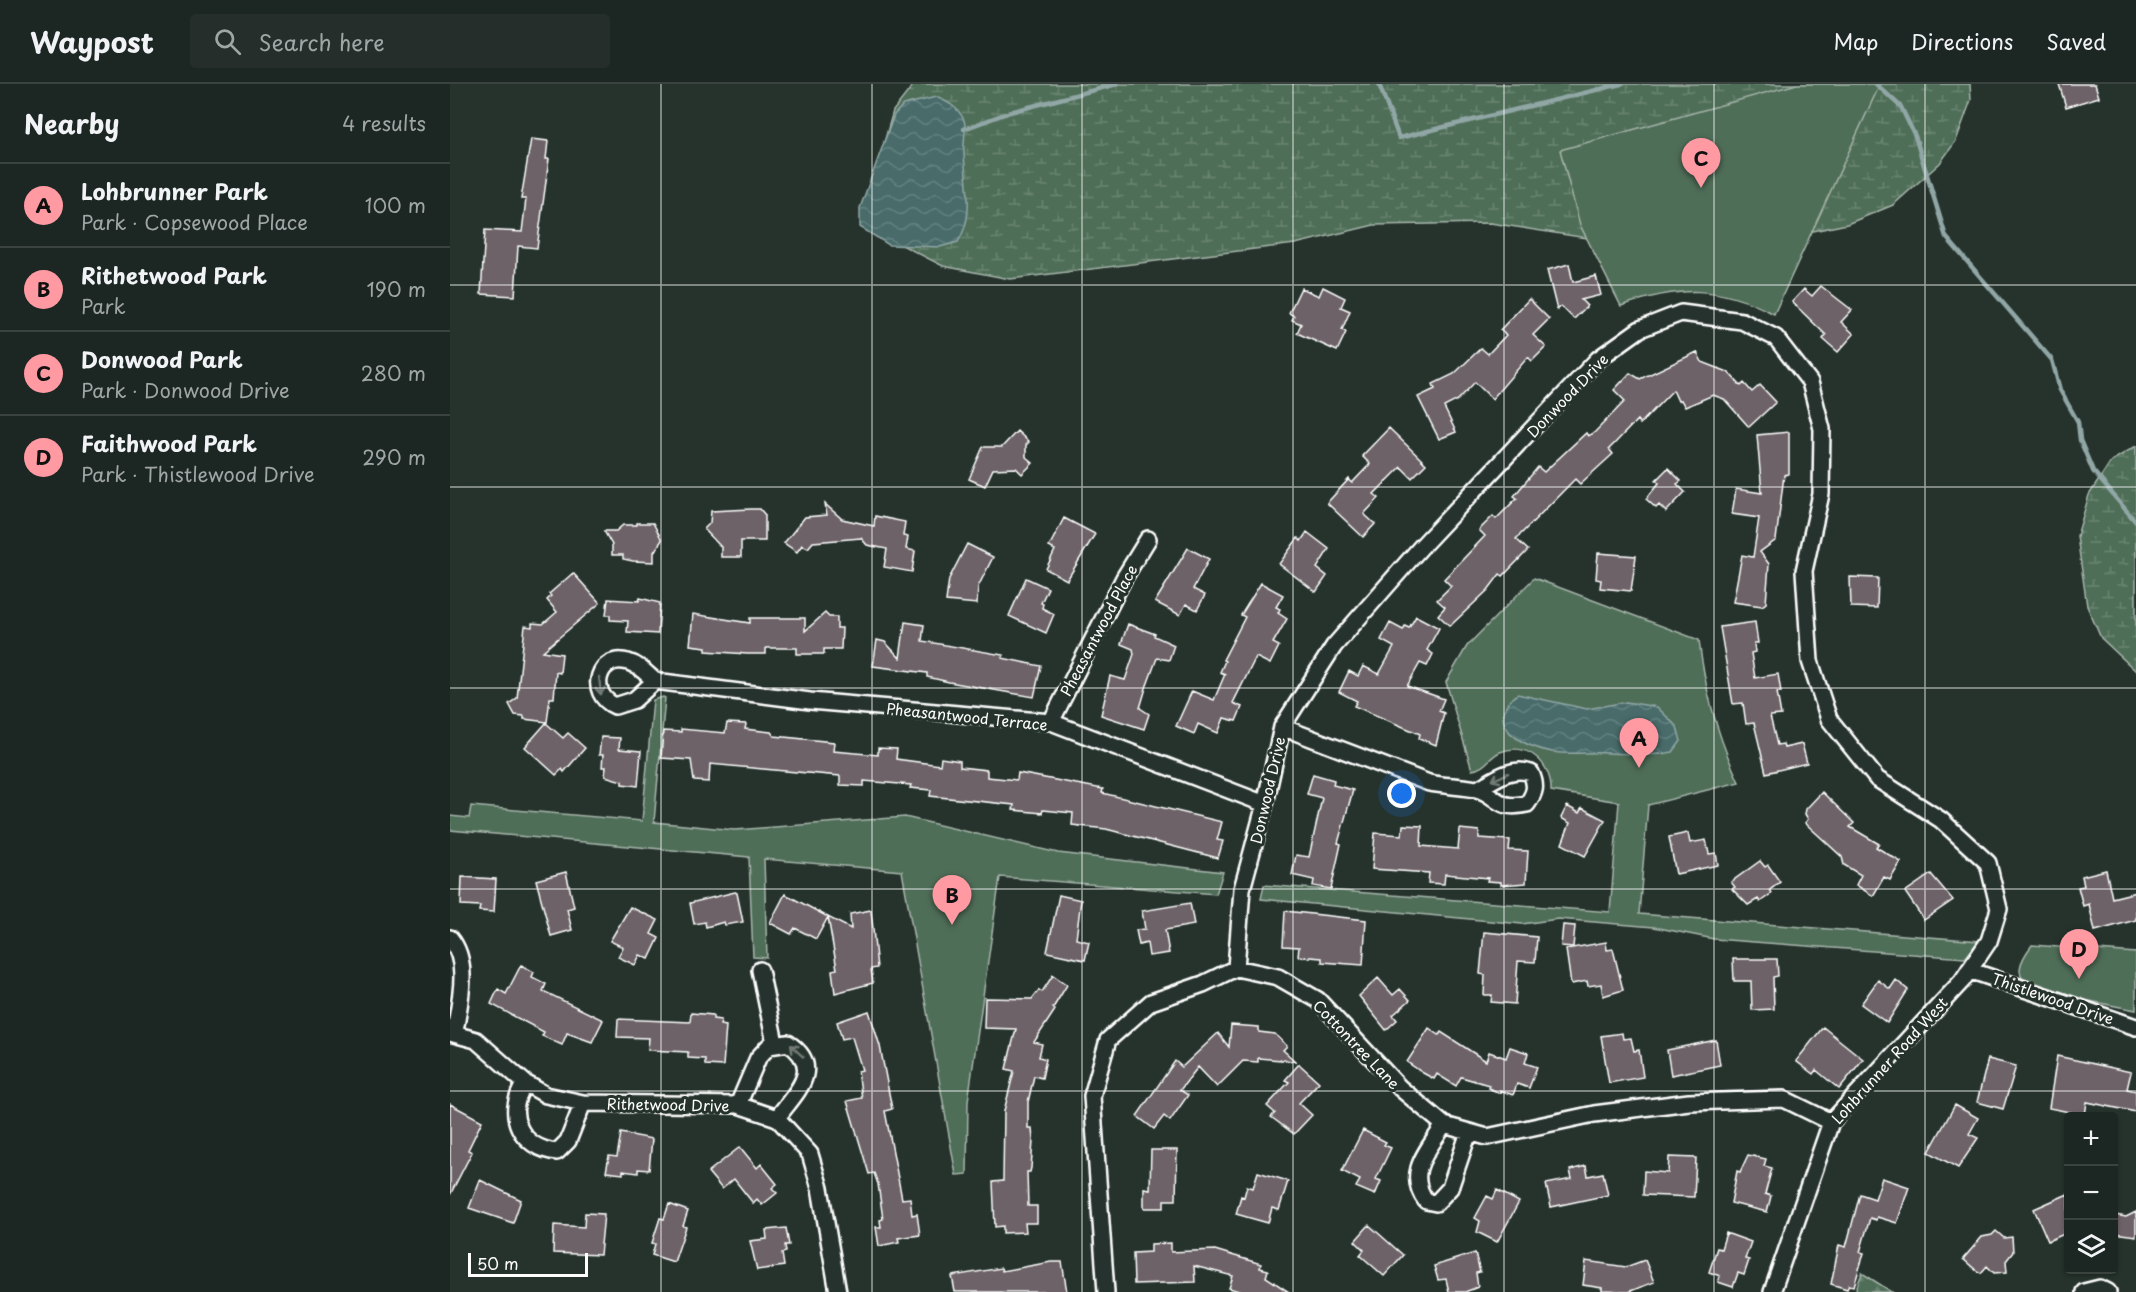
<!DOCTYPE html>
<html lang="en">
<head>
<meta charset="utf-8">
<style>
  body { margin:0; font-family:"Playpen Sans",sans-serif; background:#252e2a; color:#f1f3f6 }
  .controls { position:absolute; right:18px; bottom:18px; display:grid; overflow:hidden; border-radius:6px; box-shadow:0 2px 4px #0004 }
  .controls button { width:54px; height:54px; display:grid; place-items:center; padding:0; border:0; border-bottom:2px solid #3a4340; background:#1c2622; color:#f1f3f6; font:30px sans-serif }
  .scale { position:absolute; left:18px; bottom:15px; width:120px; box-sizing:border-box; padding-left:6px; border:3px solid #fff; border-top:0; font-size:16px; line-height:21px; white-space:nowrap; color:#fff; -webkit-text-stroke:4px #26332d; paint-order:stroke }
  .you { position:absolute; left:952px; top:710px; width:21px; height:21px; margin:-15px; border:4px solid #fff; border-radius:50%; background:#1a73e8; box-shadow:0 0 0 9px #1a73e833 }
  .badge { display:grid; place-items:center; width:39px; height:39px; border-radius:50%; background:#ff9aa2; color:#111; font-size:20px; font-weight:700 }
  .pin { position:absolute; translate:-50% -50px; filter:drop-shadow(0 2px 3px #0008) }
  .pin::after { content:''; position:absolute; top:32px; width:21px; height:18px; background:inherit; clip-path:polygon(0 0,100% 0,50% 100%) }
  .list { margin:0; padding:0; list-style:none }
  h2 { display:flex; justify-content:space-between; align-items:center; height:78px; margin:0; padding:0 24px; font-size:26px }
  h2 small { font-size:20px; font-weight:400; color:#a0a5a5 }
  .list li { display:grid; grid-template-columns:39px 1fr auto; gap:18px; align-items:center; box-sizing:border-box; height:84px; padding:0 24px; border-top:2px solid #3a4340 }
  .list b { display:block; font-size:22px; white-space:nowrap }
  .list p { margin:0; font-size:20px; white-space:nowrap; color:#a0a5a5 }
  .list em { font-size:20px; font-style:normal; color:#a0a5a5 }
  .icon { flex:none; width:33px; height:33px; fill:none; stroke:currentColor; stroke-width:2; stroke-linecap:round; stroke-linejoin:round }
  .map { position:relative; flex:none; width:1686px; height:1208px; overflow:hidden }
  header { display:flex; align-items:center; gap:36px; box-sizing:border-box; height:84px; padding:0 30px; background:#1c2622; border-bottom:2px solid #3a4340 }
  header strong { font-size:28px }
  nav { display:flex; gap:33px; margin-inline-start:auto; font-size:21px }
  .search { width:420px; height:54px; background:#252e2a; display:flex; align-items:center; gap:15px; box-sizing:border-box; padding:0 21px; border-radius:6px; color:#a0a5a5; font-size:22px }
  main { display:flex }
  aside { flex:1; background:#1c2622 }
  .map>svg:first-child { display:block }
  .forest { fill:url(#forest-firs); stroke:#a7b6ac; stroke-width:1.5 }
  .wetland { fill:url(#wetland-marsh); stroke:#a7b6ac; stroke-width:1.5 }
  .park { fill:#4f6e58; stroke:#a7b6ac; stroke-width:1.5 }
  .water { fill:url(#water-waves); stroke:#91a7a6; stroke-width:1.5 }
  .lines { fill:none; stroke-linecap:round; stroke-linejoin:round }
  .stream { stroke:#91a7a6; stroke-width:4.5 }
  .building { fill:#6d6267; stroke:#fff; stroke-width:1.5 }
  .street-casing { stroke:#fff; stroke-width:20 }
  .street { stroke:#26332d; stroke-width:15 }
  .oneway { stroke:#727a76 }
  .grid { fill:none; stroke:#fff; stroke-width:1.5; stroke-opacity:0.55 }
  .labels { text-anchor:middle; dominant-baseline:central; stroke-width:6; stroke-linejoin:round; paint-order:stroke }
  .street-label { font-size:15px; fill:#fff; stroke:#26332d }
</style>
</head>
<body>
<header>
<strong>Waypost</strong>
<div class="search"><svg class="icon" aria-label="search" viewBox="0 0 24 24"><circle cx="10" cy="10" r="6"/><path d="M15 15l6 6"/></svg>Search here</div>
<nav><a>Map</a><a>Directions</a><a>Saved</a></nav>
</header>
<main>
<aside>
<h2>Nearby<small>4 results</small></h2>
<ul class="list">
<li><span class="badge">A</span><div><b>Lohbrunner Park</b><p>Park · Copsewood Place</p></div><em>100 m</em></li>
<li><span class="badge">B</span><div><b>Rithetwood Park</b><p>Park</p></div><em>190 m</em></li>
<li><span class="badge">C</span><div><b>Donwood Park</b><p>Park · Donwood Drive</p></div><em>280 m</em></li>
<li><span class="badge">D</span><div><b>Faithwood Park</b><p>Park · Thistlewood Drive</p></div><em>290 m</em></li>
</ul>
</aside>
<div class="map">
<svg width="1686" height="1208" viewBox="0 0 1686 1208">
  <defs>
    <pattern id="forest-firs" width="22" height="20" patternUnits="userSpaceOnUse" patternTransform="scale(1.5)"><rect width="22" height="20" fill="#4f6e58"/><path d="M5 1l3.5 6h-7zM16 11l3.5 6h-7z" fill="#698471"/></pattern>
    <pattern id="wetland-marsh" width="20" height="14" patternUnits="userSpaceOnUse" patternTransform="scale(1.5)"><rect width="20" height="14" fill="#4f6e58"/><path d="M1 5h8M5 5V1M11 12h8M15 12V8" fill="none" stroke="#698471"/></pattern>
    <pattern id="water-waves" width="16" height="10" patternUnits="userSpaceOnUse" patternTransform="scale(1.5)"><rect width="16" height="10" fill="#486c6b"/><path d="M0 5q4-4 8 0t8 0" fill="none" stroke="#638281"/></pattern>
  </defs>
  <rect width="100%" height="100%" fill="#26332d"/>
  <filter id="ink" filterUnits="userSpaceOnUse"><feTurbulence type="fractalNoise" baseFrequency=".0167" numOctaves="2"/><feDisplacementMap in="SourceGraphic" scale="12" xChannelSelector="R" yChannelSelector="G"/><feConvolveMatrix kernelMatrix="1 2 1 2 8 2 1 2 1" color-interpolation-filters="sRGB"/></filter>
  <g filter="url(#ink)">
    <path class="forest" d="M1412,1189L1442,1208H1405Z"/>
    <path class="wetland" d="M464,0H1520L1521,16L1506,57L1490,79L1443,121L1397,140L1272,166L1209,165L1040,139L924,141L845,160L560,195L493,182L440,155L423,97L443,27Z
      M1686,362V587L1651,554L1637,522L1627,452L1639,411L1661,377Z"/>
    <path class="park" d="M1347,0H1430L1324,230C1269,201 1229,202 1171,222L1130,141L1110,66Z
      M1084,494L1249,556C1255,607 1267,652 1289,698L1198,721L1189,830L1529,857L1515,874L1264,855L1204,843L1108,835L1072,840L811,815L814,801L1160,828L1169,718L1101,707C1102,680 1078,657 1050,668C1039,673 1035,685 1022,686L996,598L1017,562Z
      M213,613L215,614L204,738L285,746L455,733L608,769L773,788L766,810L550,793L518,1017L517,1090L506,1091L452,787L314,775L317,874L303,873L299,773L0,746V732L19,734L21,722L192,737L203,616Z
      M1582,861L1686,869V926L1583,906C1563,892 1569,878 1582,861Z"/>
    <path class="water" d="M486,13C498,18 508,23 514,36C517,44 513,59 514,68C515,100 526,129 508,158L490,163L439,161L410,143V124L444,31L453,21Z
      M1067,610L1137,625L1176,618L1207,623L1227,643L1231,657L1223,668C1201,673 1181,670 1158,669C1140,668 1120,671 1102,668C1071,662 1032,641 1067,610Z"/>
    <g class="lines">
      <path class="stream" d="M929,0L949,54L1171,0
        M1426,0L1451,23L1465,52L1496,153L1602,276L1610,306L1628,338L1630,356L1643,387L1686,438
        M514,45L560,28L667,0"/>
    </g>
    <path class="building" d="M1609,0H1645L1649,13L1616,23Z
      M81,55L98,57L96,75H99L87,164L68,162L65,212L31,210L35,146L72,148L76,115H71Z
      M1119,180L1123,198L1146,192L1151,211L1131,216L1137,222L1124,235L1111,222L1107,226L1097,186Z
      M1371,202L1402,226L1391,238L1404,250L1388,268L1373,255L1376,251L1342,218L1354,205L1362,212Z
      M873,203L895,214L891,223L900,227L892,246L896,248L887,267L847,249L851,240L842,236L844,232L839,229L851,204L869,212Z
      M1079,215L1099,235L1083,251L1096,263L1082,277L1078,273L1042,315L1025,298L1008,316L994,323L1006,348L989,355L968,313L985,305L983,300L1004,290L1031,264L1038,270L1056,251L1050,246Z
      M1247,268L1252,278L1278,288L1291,302L1294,299L1302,308L1310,301L1326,318L1299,343L1274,315L1263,311L1235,323L1231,316L1228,317L1223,306L1190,340L1187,336L1165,359L1159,365L1163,370L1130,400L1125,395L1066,455L1078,466L1053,492L1050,490L1038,506L1000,542L988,531L995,523L987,516L1001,502L994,495L1035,452L1029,446L1043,432L1046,435L1067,414L1064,412L1088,383L1094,388L1136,349L1138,352L1144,349L1175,317L1164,306L1180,289L1190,295Z
      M939,344L976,380L962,394L951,383L924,410L929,414L914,430L925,440L913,453L877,419L899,395L902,399L920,380L912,372Z
      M567,347L579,358L576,361V373L583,379L572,390L566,384L543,385L535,402L519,395L533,363H552Z
      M1339,348V390L1334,391L1326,456L1310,468L1319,480L1316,519L1312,522L1283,518L1292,471L1303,473L1309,434L1282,430L1286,405L1312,409L1307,351Z
      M1218,384L1231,397L1227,400L1235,408L1216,428L1209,421L1206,424L1196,415L1209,399L1206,396Z
      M375,420L392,435L424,442L425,432L455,438L453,452L458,453L456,465L465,467L462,488L434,483L437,465L417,461L411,454L363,458L358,464L352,461L347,468L334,459L355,433L377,431Z
      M301,425H310L315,431V457H291V473H271V463L254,445L260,439L261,427Z
      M614,434L645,450L617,496L596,485L605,466L599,463Z
      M187,439H203L212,456L204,468V478L183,477L173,475V471H162V461L154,447H166L173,441H187Z
      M857,448L879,465L867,484L877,492L866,508L829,480L848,454L851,457Z
      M517,460L543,473L528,503L527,520L496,517L499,495Z
      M738,464L759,475L743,505L755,511L747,526L736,520L730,531L705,518Z
      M1148,469L1186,472L1181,507L1150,504L1151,496L1146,495Z
      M123,489L150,519L93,567L112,570L110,589L106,588L104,614H100L97,638L74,635V632L65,631L59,620L67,614L75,542L82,543V539L93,540L107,528L97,516L101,512L99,510Z
      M1400,493L1428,494L1427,524L1401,523Z
      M576,494L598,504L591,519L593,520L592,524L604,530L596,549L559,532Z
      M811,499L833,511L826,523L830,525L828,529L837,535L823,559L829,562L820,580L806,573L783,619L792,623L786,637L774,634L768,649L748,640L744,650L726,642L742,607L764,616L775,590L770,588L775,577L773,576L795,533L791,531Z
      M190,514L210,519L208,550L177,548L178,537L160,536V531H156L158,515L189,517Z
      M375,529L379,533H387V544H392L391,565H374V570H347V564H316V570H297L256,567V563L240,561L243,530L300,539V534H355V547Z
      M966,532L989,544L977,566L983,570L977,582L970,579L957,602L994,615L989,627L994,629L986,661L969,654L970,650L904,622L907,617L889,608L899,587L908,592L913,582L929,590L944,563L931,556L940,539L953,546L955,542L959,544Z
      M455,538L474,541L472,557L553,571L552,574L591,582L584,613L499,598L477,593V589L423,582L427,556L435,558L450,574Z
      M1305,538L1308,559H1304L1305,568L1301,569L1305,594L1328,590L1331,608H1327L1331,631L1320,632L1327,661L1333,660L1334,664L1352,660L1357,679L1316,689L1304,639L1296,640L1293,619L1283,620L1270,543Z
      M678,540L705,550L704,552L724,561L719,576L707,574L696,604L690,624L699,630L694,645L651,631L660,592L675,596L684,570L683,565L671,560Z
      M96,639L113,654L118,649L135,664L114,688L112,685L106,691L75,663Z
      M277,639L296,640L295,645L321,648L324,652L384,658L383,667L428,671V664L447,665L446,675L490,681L491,674L510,677V683L537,686V693L567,696L568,689L653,705L652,709L772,738L767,756L773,757L768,774L656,745L622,741L623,729L593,726L592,729L563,726L564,721L480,712L481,706L460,704L461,701L414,697V702L390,701V692L260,680L259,698L244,697L241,676L211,674L213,647L231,648V645L275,649Z
      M151,653L170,654L169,665L191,667L188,702L172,700V697L155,692L156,683H152L153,671H149Z
      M863,690L884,696L883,701L903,706L888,759L891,760L881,805L863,802L864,796L842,791L846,771L859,773L872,714L857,710Z
      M1372,708L1404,739L1400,743L1429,760L1426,763L1451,778L1440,796L1434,793L1423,812L1406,801L1411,791L1394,781L1392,773L1355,739L1358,735L1355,730L1356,725Z
      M1117,722L1129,729L1132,724L1155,736L1135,772L1112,760L1120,739L1111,734Z
      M953,741L972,742L971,762L1008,765L1010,745L1029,747V754L1060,756L1059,766L1078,767L1076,799L1051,801V798L1037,797L1038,794L995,790L994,800L978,799L979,789L922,785L925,749L952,751Z
      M1238,749L1240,759L1256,756L1259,770L1266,769L1268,781L1226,790L1219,753Z
      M1310,777L1315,783L1318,781L1330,798L1320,806L1322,809L1310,818L1308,815L1298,821L1282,805L1285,803L1281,798Z
      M1656,786L1662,814L1686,808V836L1645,847L1639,820L1633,822L1628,803L1634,802L1632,792Z
      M116,788L124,823L117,825L122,846L101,852L86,796Z
      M1481,790L1503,816L1474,836L1455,808Z
      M12,793L46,795L44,828L29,827L30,822L11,821Z
      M285,808L287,809L293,838L275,841L274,838L256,843L255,838L244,840L240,819Z
      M335,810L378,833L366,855L345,844L341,850L320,839Z
      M609,811L631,816L626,855L639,858L635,876L597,868Z
      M740,819L744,841L715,846L719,869L699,872L697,859L689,861L686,846L695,845L692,827Z
      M180,823L208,836L201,850L209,854L199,875L190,871L185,881L168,873L173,863L160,857Z
      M421,826L427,884L421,885L423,899L385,909L382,886L387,885L378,833L401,845L400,830Z
      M835,827L916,836L913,881L872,878V874L848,872L849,863L833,862Z
      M1113,841L1125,842L1123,863L1111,862Z
      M1034,848L1087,853L1085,878L1068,877L1065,920L1041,918L1042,911H1034L1035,891L1030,890Z
      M1156,858L1157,866L1163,865L1173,906L1153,912L1151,900L1138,902L1137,897L1121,900L1116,865Z
      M1283,875H1327L1328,892L1323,893L1324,925L1302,926L1301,897H1284Z
      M71,881L84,888L82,893L96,900L93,907L153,936L142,958L117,949L112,961L92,952L94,948L41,920L48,905L56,910Z
      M603,891L617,901L603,924L605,926L584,958L592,960L589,973L596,975L592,994L584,992L578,1018V1044H582L583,1057L581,1084L580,1088H577L578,1122H587V1139H575L576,1148L553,1149V1142L545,1143L543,1098L553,1097L554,1027L564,987L556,985L566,945L534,944L535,914L582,915L589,906L592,908Z
      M928,894L943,911L950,905L960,916L943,931L947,936L936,946L909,912Z
      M1428,896L1440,905L1446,896L1458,906L1437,939L1411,920Z
      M419,927L430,962L442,1025L435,1027L452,1115L460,1114L462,1131L467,1130L470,1151L448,1154L449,1158L429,1162L426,1143H431L430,1136L433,1135L428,1100L424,1089L419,1090L397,1017L412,1014L408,987L412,986L402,953L392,955L387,938Z
      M241,929L263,931V935L271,936L270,941L276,942L273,982L255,981V975L238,974V968L198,966L199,954L167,953L168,935L240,938Z
      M781,941L809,943V948L825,950L837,962L833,966L845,977L808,974V978L793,977L767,1003L748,983L730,1006L738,1011L720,1037L714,1032L704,1045L687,1032L725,977L732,983L768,949L779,963Z
      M1373,943L1413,975L1389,1005L1366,986L1363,990L1346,977Z
      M979,944L989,951L991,948L1036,977L1039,968L1056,974L1060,963L1078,969L1075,979L1087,983L1079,1004L1067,1000L1063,1011L1050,1006V1009L1038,1004L1039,1001L1011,993L1006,1002L987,990L984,995L973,989L957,978Z
      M1172,949L1173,955L1181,954L1184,967L1189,966L1193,993L1159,999L1151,952Z
      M1266,956L1270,981L1221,991L1217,966Z
      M1607,972L1681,988L1677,1005L1686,1007V1028L1637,1018L1635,1031L1599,1024Z
      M1538,975L1566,982L1553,1025L1527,1018Z
      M849,980L869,998L849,1019L862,1031L844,1050L821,1033L825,1029L817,1022L839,998L835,996Z
      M0,1020L32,1037L18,1066L22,1068L0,1111Z
      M1505,1021L1528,1034L1519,1050L1528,1054L1508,1084L1479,1068Z
      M913,1046L936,1058L934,1061L941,1064L926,1095L931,1097L925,1111L906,1103L910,1096L892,1087Z
      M171,1049L202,1055L199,1086L188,1085V1089L173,1087V1090L156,1088L159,1072L167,1073Z
      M290,1063L307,1084L311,1080L327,1100L322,1104L327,1109L312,1121L307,1115L303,1119L284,1095L272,1105L258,1088Z
      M701,1066H727L726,1116H714V1124H694V1104L700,1105Z
      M1298,1071L1316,1075L1314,1082L1322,1084L1315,1110L1321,1112L1317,1128L1281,1119L1287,1087L1290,1088Z
      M1219,1073L1246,1074L1244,1113L1193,1111L1194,1087L1218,1089Z
      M1136,1082L1138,1092L1153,1089L1158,1111L1101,1123L1096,1100L1122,1095L1120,1086Z
      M808,1088L838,1097L829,1126L822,1124L818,1139L786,1130L791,1112L794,1113L797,1102L803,1104Z
      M1432,1094L1459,1103L1447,1139L1427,1133L1426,1136L1420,1134L1410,1168L1414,1169L1404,1202L1399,1201L1397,1205L1381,1200L1389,1161L1396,1163L1410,1110L1425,1115Z
      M30,1096L71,1116L63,1139L19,1124Z
      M1047,1106L1069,1118L1047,1158L1027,1148L1030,1137L1025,1134L1037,1112L1043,1115Z
      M1618,1110V1144L1613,1147L1614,1150L1598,1157L1584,1125Z
      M219,1120L238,1127L233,1142L236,1143L224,1178L202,1171L205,1160L202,1159L210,1134L214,1135Z
      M1686,1128V1152L1664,1149L1665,1131L1676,1133Z
      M135,1129L154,1130L150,1171L103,1169L104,1141L134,1143Z
      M919,1141L953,1171L934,1192L910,1171L914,1166L905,1157Z
      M336,1144L339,1161H335L336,1168L332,1169L334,1182L307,1186L300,1157L317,1155L316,1146Z
      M1546,1147L1554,1154L1562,1153L1563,1168L1556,1177L1557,1188L1544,1189L1537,1182L1531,1189L1527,1187L1513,1175L1532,1153L1542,1151Z
      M1276,1149L1301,1158L1295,1175L1299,1176L1294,1191L1288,1189L1283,1203L1268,1198L1270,1192L1259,1188L1267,1164L1271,1165Z
      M721,1159V1168L765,1166L811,1180L810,1184L818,1186L816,1193L839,1208H792L779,1204L783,1192L744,1182L745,1198L684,1200L683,1169L701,1168V1160Z
      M1025,1169L1030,1188L1026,1189L1028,1203L1015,1208H999L996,1195L988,1196L984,1182Z
      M1195,1176L1204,1198L1178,1208L1152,1207V1204L1133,1201L1136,1177L1176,1183Z
      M601,1178H612L617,1208H505L502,1192L551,1184L552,1187Z"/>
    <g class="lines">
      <defs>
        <path id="street" d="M205,597L184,616L165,622C136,609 149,569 178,578C189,581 197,590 205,597L360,617L601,638L815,720
          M601,638L674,494L698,455
          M832,643L979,699C995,702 1010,702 1026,705C1048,710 1045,727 1077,720C1085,709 1087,702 1081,689C1061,682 1045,695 1028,705
          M0,854C21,879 9,919 5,948
          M786,884L792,805L815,720L832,643L884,562L971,463L1148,275L1190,245L1231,229L1292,237L1326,254L1360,298L1372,345L1371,410L1354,487L1360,577L1379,635L1427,695L1491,736L1538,779L1549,825L1539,857L1512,897L1381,1038L1322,1208
          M310,886L325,959
          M1519,886L1686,943
          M0,949L26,956L75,999L96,1011L133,1019L288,1021L327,1034L360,1070L370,1104L388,1208
          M75,999C54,1030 70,1064 107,1068L118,1057L133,1019
          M288,1021L308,974L319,962L338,959C375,984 345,1009 327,1034
          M994,1041C978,1067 955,1088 976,1117L986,1119L1000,1104L1019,1048
          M656,1208L642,1012L658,956L701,918L753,900L786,884L828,893L868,916L950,1004L994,1041L1037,1053L1144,1030L1239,1018L1334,1015L1381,1038
          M1634,1208L1650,1204L1658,1208"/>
      </defs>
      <use href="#street" class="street-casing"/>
      <use href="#street" class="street"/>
    </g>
    <defs><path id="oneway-shaft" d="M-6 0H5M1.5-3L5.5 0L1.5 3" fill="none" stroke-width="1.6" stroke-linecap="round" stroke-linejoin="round" transform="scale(1.5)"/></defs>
    <g class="oneway">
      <use href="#oneway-shaft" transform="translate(150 602) rotate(84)"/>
      <use href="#oneway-shaft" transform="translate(1050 693) rotate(154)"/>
      <use href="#oneway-shaft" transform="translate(347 967) rotate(-136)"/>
    </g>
  </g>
  <path class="grid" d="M211,0V1208M422,0V1208M632,0V1208M843,0V1208M1054,0V1208M1264,0V1208M1475,0V1208M0,201H1686M0,403H1686M0,604H1686M0,805H1686M0,1007H1686"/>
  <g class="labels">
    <g class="street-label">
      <text transform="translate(1117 311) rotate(-46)">Donwood Drive</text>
      <text transform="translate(648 546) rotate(-62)">Pheasantwood Place</text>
      <text transform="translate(517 632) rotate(6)">Pheasantwood Terrace</text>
      <text transform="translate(817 706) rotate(-77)">Donwood Drive</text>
      <text transform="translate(1603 914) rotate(19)">Thistlewood Drive</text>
      <text transform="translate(907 960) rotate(46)">Cottontree Lane</text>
      <text transform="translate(1439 976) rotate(-48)">Lohbrunner Road West</text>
      <text transform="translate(218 1020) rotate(1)">Rithetwood Drive</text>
    </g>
  </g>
</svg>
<div class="controls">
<button>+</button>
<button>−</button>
<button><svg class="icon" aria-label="layers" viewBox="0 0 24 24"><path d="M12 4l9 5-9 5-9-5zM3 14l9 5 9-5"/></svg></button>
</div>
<div class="scale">50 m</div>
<div class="you"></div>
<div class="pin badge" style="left:1189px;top:684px">A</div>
<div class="pin badge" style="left:502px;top:841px">B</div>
<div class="pin badge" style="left:1251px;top:104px">C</div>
<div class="pin badge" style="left:1629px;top:895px">D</div>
</div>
</main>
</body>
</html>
